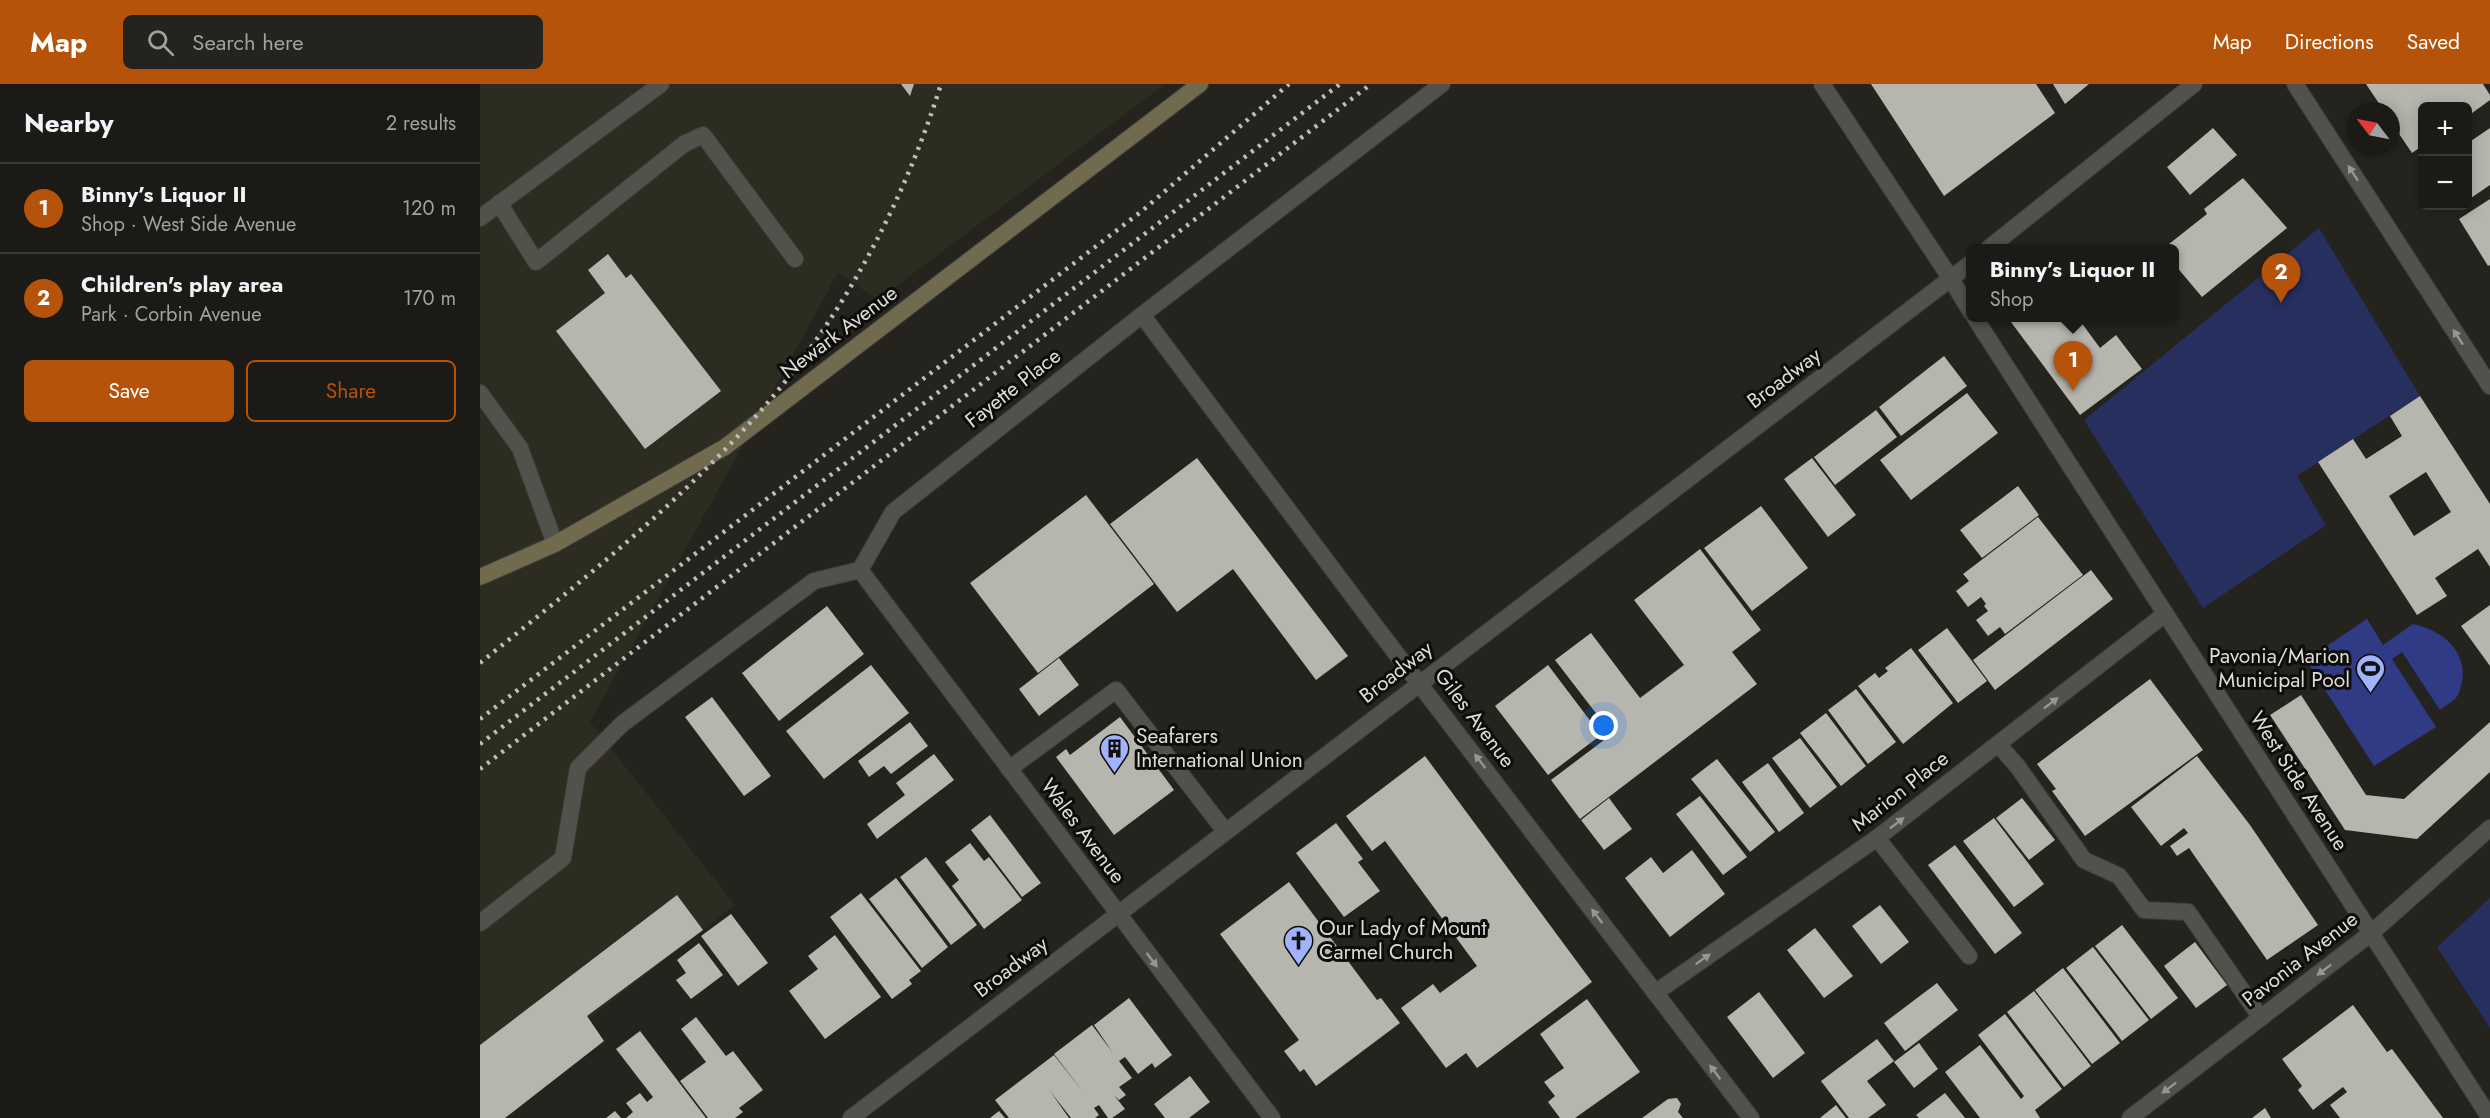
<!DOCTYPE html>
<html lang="en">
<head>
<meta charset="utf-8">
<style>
  body { margin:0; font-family:Jost,sans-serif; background:#24231f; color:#f1f3f6 }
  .controls { position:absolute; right:18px; top:18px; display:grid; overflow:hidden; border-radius:9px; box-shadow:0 3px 15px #0003 }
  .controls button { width:54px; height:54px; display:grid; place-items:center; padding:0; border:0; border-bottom:2px solid #393835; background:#1b1a16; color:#f1f3f6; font:30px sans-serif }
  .compass { position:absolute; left:1866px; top:18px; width:54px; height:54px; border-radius:50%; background:#1b1a16; box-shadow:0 3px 15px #0003; rotate:302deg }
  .you { position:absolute; left:1124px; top:642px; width:21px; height:21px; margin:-15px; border:4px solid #fff; border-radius:50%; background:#1a73e8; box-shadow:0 0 0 9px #1a73e833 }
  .badge { display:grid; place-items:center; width:39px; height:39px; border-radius:50%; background:#b45309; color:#fff; font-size:20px; font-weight:700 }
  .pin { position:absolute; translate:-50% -50px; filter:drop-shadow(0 2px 3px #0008) }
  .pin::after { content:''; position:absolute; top:32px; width:21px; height:18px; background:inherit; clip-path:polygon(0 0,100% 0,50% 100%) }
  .popup { position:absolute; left:1486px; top:160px; width:213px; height:78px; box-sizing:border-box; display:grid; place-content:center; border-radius:9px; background:#1b1a16; filter:drop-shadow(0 2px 4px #0005); font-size:20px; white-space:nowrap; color:#a0a1a1 }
  .popup b { font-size:22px; color:#f1f3f6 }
  .popup::after { content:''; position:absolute; left:50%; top:100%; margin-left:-12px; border:12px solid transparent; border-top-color:#1b1a16 }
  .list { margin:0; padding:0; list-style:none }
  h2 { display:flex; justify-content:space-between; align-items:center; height:78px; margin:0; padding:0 24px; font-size:26px }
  h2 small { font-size:20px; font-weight:400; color:#a0a1a1 }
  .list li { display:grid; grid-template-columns:39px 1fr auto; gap:18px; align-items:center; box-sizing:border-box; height:90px; padding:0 24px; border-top:2px solid #393835 }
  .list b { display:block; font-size:22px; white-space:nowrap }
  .list p { margin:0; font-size:20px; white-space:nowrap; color:#a0a1a1 }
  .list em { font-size:20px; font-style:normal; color:#a0a1a1 }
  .actions { display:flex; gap:12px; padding:18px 24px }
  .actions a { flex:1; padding:14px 0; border:2px solid #b45309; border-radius:9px; text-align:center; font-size:21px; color:#b45309 }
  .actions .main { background:#b45309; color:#fff }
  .icon { flex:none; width:33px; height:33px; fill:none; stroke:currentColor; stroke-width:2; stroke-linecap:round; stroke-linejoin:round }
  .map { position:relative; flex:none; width:2010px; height:1034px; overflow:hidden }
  header { display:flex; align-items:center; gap:36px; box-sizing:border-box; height:84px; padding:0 30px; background:#b45309; color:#fff }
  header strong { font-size:28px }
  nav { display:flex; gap:33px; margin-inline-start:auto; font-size:21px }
  .search { width:420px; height:54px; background:#24231f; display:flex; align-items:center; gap:15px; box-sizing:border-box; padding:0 21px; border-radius:9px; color:#a0a1a1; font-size:22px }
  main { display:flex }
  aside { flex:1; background:#1b1a16 }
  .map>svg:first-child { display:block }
  .built { fill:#2d2c21 }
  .green { fill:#272f5f }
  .water { fill:#303a85 }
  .building { fill:#b6b6af; fill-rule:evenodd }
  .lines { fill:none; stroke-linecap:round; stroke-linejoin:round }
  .service-casing { stroke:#3f3e3a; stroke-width:18 }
  .minor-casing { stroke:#3f3e3a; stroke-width:18 }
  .tertiary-casing { stroke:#3f3e3a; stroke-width:18 }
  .secondary-casing { stroke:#3f3e3a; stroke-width:18 }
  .service { stroke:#52514c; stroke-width:16 }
  .minor { stroke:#52514c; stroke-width:16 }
  .tertiary { stroke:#52514c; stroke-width:16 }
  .secondary { stroke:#706b4e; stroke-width:16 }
  .rail { stroke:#bebdb9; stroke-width:4.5; stroke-dasharray:3 6; stroke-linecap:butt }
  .oneway { fill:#989692 }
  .labels { text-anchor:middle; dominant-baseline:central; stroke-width:6; stroke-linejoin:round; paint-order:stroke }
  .street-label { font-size:21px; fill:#dddcd9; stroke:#0d0c0a }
  .poi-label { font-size:21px; fill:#dddcd9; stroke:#0d0c0a; text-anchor:start }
</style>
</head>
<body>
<header>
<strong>Map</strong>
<div class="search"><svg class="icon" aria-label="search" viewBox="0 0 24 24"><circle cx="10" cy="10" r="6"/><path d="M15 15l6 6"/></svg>Search here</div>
<nav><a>Map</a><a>Directions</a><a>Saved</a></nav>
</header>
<main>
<aside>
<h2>Nearby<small>2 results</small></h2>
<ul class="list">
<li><span class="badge">1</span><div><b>Binny’s Liquor II</b><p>Shop · West Side Avenue</p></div><em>120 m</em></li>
<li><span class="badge">2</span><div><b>Children's play area</b><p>Park · Corbin Avenue</p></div><em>170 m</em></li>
</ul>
<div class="actions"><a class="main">Save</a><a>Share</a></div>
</aside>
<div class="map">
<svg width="2010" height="1034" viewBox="0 0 2010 1034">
  <rect width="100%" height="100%" fill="#24231e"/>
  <path class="built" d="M0,0H685L398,216L358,189L110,638L255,821L0,1020Z"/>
  <path class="green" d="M1839,144L1940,312L1817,392L1846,441L1723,524L1604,336Z
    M2010,814V944L1957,863Z"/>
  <path class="water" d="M1887,535L1903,561L1933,540C1961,546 1988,566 1982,598C1981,603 1979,611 1975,615C1971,619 1964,622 1960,626L1922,568L1912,575L1956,643L1894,682L1826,576Z"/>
  <path class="building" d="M421,0H434L430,12Z
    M1391,0H1556L1575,29L1464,112Z
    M1573,0H1609L1585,20Z
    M1886,0H2003L2010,11V16L1988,32V22H1942V62L1932,69L1911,38V27H1904Z
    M1733,44L1757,71L1710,111L1687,83Z
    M2010,44V101L1988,116V59Z
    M1763,94L1807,144L1722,213L1695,181V164H1684L1727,130L1724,125Z
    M2010,115V181L2008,182L1979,135Z
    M128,170L146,194L151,190L241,307L165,365L76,247L125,209L108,186Z
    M1528,234H1598L1620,264L1636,251L1662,285L1600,331Z
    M1464,272L1487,302L1421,352L1399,323Z
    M1487,309L1518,349L1431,416L1400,376Z
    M1940,312L2010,420V483L1998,465L1955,494L1967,512L1937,531L1838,378L1873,355L1886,375L1922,352L1910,332ZM1946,388L1971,428L1934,452L1909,412Z
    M1396,326L1417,353L1355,401L1334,373Z
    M717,374L868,572L836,596L753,485L697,528L630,440Z
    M1332,374L1376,431L1348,453L1304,395Z
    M1538,402L1559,431L1502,474L1480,446Z
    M606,411L674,500L558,589L490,499Z
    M1281,422L1328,484L1272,527L1224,464Z
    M1558,433L1603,491L1525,550L1520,543L1508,552L1496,536L1508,527L1504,522L1506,520L1501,513L1488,523L1476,507L1489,497L1483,490Z
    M1220,465L1281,546L1252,568L1277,600L1100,735L1071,696L1132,650L1075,576L1111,549L1160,614L1204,581L1154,516Z
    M1611,486L1633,515L1515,606L1493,576Z
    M2010,521V582L1981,542Z
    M347,522L384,570L299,637L262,589Z
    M1467,544L1507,597L1478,619L1438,566Z
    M1431,564L1473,619L1423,660L1378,602L1395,589L1399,594L1408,587L1405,584Z
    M579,574L599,601L559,632L539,605Z
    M391,581L429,629L344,695L306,647Z
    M1068,581L1121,651L1068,691L1015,622Z
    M1670,595L1723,666L1605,752L1572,707L1576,705L1557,680Z
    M1376,605L1416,658L1388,680L1348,626Z
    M1821,611L1886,711L1924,715L2010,638V688L1937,755L1865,746L1790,631Z
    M232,613L291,692L264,712L205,633Z
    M1346,629L1386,682L1361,702L1320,649Z
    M640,633L694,706L634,751L576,673L586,665L590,671Z
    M430,638L448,662L411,690L404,682L389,693L378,677Z
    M1320,654L1357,703L1330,724L1292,674Z
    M454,670L474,696L397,755L387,740L425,711L416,699Z
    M945,672L1112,898L997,984L986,969L966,984L921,924L953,900L960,909L997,882L905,757L892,767L866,732Z
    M1717,672L1770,741L1838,841L1787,876L1709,764L1697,772L1690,762L1708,749L1704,744L1681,762L1651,723Z
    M1237,675L1295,748L1270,768L1211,695Z
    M1288,679L1324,729L1299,748L1262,698Z
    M1220,712L1267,773L1243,791L1196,730Z
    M1129,714L1152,745L1124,766L1101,736Z
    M1542,714L1575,756L1549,776L1516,734Z
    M510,731L561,799L542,813L491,746Z
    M1514,734L1564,800L1534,823L1483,757Z
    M856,739L883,775L878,778L900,807L864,833L816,769Z
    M490,759L504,777L509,773L542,816L504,845L472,802L479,796L465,778Z
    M1475,761L1542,849L1515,870L1448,781Z
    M1212,766L1245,810L1190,853L1145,794L1171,773L1183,789Z
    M446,773L497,841L471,861L420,793Z
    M416,794L468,863L442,884L389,815Z
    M809,798L897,916L901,914L920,939L836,1002L824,985L820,988L804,967L819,956L740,850Z
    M381,809L441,887L429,896L432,900L412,915L350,833Z
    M197,811L223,846L107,932L124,957L25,1034H0V961Z
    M1400,821L1429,858L1401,880L1372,842Z
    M251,830L288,879L258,902L221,852Z
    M1642,841L1698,914L1671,935L1615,862Z
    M1335,844L1373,892L1344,914L1307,866Z
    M355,851L401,913L345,955L309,907L338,885L328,872Z
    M1715,858L1747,901L1716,924L1684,882Z
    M219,859L243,891L211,915L196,896L206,889L197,876Z
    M1613,863L1669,936L1642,957L1586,884Z
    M1583,884L1640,959L1612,980L1555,906Z
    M1457,899L1478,926L1425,967L1404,939Z
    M1554,907L1611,982L1584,1003L1527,928Z
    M1279,908L1325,969L1293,994L1247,933Z
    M649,914L692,971L675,984L672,979L658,990L645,973L639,977L652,994L639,1003L646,1011L639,1016L634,1011L645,1025L632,1034H628L619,1021L614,1024L619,1031L615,1034H591L570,1007L589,1034H529L515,1016L574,971L604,1009L574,970L612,941L633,969L614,941Z
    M1107,915L1160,988L1095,1034H1080L1068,1018L1075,1012L1064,998L1084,984L1060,950Z
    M1873,921L1907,968L1912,965L1963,1034H1860L1850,1021L1867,1008L1863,1003L1833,1026L1818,1006L1822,1002L1802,975Z
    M1525,930L1582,1005L1555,1026L1560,1034H1500L1465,988L1500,961L1541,1015L1544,1012L1498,951Z
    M216,933L246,972L253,967L283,1006L259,1024L263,1028L255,1034H228L200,997L226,978L201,945Z
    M160,947L226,1034H146L153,1028L146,1019L160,1009L167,1018L173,1013L136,965Z
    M1397,955L1414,977L1387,997L1406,1021L1388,1034H1369L1341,997Z
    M1439,959L1458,985L1434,1004L1414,978Z
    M710,992L730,1018L709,1034H685L674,1020Z
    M1465,1009L1485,1034H1439L1436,1031Z
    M1197,1014L1201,1020L1198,1028L1203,1034H1162L1188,1015Z
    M1356,1021L1366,1034H1340Z
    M1785,1024L1791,1034H1772Z
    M135,1027L141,1034H126Z
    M519,1027L525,1034H510Z"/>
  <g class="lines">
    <defs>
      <path id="service" d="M19,119L56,178L204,60L223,51L315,175
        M1518,660L1538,683L1604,776L1639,792L1664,826L1708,828L1781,934
        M529,685L636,606L745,747
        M1397,754L1489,872
        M0,839L83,774L98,684L142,640"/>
      <path id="minor" d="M1342,0L1471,195
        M1815,0L2010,302
        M0,134L181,0
        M662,231L899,547L1271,1034
        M0,309L40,364L75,460
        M380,486L792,1034
        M142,640L334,497L380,486L413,428L662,231L962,0
        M1175,909L1397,754L1685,530
        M1650,1034L1890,850L2010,744"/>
      <path id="tertiary" d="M1509,164L1714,0
        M1471,195L1491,228
        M1495,234L2010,1034
        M371,1034L1491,179"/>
      <path id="secondary" d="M0,493L75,460L245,363L720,0"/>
    </defs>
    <use href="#service" class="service-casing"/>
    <use href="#minor" class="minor-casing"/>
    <use href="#tertiary" class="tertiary-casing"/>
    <use href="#secondary" class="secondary-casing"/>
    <use href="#service" class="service"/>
    <use href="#minor" class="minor"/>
    <use href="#tertiary" class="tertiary"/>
    <use href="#secondary" class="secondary"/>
    <path class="rail" d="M0,579C93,504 187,430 268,341C357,244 422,125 461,0
      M0,635L662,127L809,0
      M0,660L860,0
      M0,685L891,0"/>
  </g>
  <defs><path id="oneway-solid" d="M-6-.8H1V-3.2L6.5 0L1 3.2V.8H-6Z" transform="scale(1.5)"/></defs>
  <g class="oneway">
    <use href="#oneway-solid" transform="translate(1873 89) rotate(-123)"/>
    <use href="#oneway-solid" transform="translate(1978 253) rotate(-123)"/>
    <use href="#oneway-solid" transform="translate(1571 619) rotate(-38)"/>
    <use href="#oneway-solid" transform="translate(1000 677) rotate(-127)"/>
    <use href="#oneway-solid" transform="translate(1417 739) rotate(-38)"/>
    <use href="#oneway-solid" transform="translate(1117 832) rotate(-127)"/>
    <use href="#oneway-solid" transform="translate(1223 875) rotate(-35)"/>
    <use href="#oneway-solid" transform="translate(672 876) rotate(53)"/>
    <use href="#oneway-solid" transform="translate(1844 886) rotate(143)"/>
    <use href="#oneway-solid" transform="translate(1235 988) rotate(-127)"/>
    <use href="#oneway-solid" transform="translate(1689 1004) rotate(143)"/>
  </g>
  <defs>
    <symbol id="stadium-pin" viewBox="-11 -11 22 30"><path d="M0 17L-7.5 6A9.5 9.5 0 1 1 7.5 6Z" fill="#a1b3fd" stroke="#0d0c0a"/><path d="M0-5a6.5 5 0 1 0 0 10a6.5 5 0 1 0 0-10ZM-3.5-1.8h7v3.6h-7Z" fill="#111"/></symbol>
    <symbol id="building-pin" viewBox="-11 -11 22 30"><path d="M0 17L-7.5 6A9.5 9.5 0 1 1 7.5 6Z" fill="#a1b3fd" stroke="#0d0c0a"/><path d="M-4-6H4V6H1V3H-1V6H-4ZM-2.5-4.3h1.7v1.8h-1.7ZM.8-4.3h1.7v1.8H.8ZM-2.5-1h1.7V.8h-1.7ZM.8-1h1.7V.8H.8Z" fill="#111"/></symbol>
    <symbol id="church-pin" viewBox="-11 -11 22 30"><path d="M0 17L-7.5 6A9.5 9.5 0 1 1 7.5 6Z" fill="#a1b3fd" stroke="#0d0c0a"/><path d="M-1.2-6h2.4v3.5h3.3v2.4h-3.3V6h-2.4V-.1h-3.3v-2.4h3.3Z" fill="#111"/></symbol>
  </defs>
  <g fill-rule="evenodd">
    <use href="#stadium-pin" x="1874" y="568" width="33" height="45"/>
    <use href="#building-pin" x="618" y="648" width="33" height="45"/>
    <use href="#church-pin" x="802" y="840" width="33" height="45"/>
  </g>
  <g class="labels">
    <g class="street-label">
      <text transform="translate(359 248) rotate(-37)">Newark Avenue</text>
      <text transform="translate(1304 294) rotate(-37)">Broadway</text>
      <text transform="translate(533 304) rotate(-38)">Fayette Place</text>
      <text transform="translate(916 588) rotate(-38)">Broadway</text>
      <text transform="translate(995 634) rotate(53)">Giles Avenue</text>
      <text transform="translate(1819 697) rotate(57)">West Side Avenue</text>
      <text transform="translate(1420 707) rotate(-38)">Marion Place</text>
      <text transform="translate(603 747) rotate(53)">Wales Avenue</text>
      <text transform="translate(1820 875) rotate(-38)">Pavonia Avenue</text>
      <text transform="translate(531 883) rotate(-37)">Broadway</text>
    </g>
    <g class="poi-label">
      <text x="1870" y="572" text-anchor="end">Pavonia/Marion<tspan x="1870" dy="24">Municipal Pool</tspan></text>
      <text x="656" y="652">Seafarers<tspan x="656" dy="24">International Union</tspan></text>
      <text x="839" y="844">Our Lady of Mount<tspan x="839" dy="24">Carmel Church</tspan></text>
    </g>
  </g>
</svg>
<div class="controls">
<button>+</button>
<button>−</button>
</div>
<svg class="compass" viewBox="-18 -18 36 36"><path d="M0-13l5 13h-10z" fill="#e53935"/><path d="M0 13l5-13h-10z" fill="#a0a1a1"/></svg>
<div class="you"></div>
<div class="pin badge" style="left:1593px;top:307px">1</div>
<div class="popup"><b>Binny’s Liquor II</b>Shop</div>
<div class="pin badge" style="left:1801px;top:219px">2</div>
</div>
</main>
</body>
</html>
